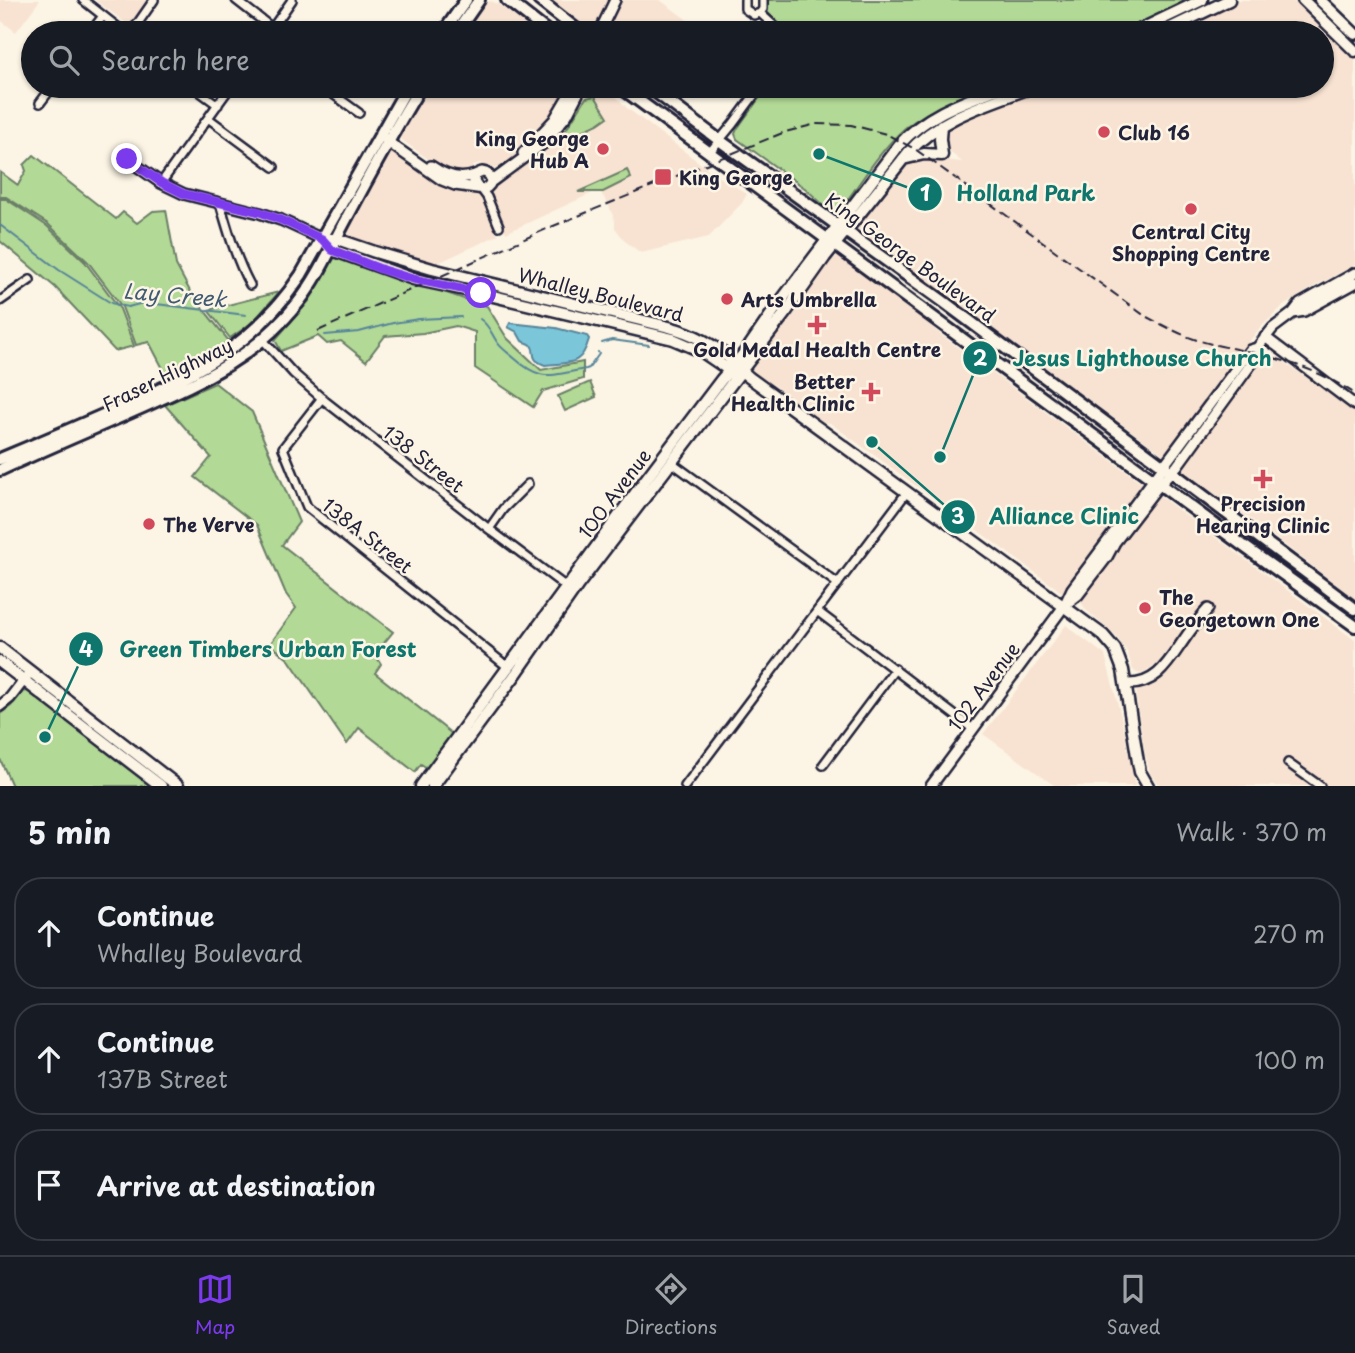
<!DOCTYPE html>
<html lang="en">
<head>
<meta charset="utf-8">
<style>
  body { margin:0; font-family:"Playpen Sans",sans-serif; background:#20242c; color:#f1f3f6 }
  .stop { position:absolute; width:21px; height:21px; margin:-16px; border:5px solid #7c3aed; border-radius:50%; background:#fff }
  .stop.end { background:#7c3aed; border-color:#fff; box-shadow:0 2px 7px #0008 }
  .list { margin:0; padding:0; list-style:none }
  h2 { display:flex; justify-content:space-between; align-items:center; height:91px; margin:0; padding:0 28px; font-size:30px }
  h2 small { font-size:23px; font-weight:400; color:#9ea1a6 }
  .list li { display:grid; grid-template-columns:46px 1fr auto; gap:21px; align-items:center; box-sizing:border-box; height:112px; margin:0 14px 14px; padding:0 14px; border:2px solid #363941; border-radius:28px }
  .list b { display:block; font-size:26px; white-space:nowrap }
  .list p { margin:0; font-size:23px; white-space:nowrap; color:#9ea1a6 }
  .list em { font-size:23px; font-style:normal; color:#9ea1a6 }
  .icon { flex:none; width:38px; height:38px; fill:none; stroke:currentColor; stroke-width:2; stroke-linecap:round; stroke-linejoin:round }
  .map { position:relative; flex:none; width:1355px; height:786px; overflow:hidden }
  .search { position:absolute; background:#171b24; box-shadow:0 2px 5px #0004; left:21px; right:21px; top:21px; height:77px; display:flex; align-items:center; gap:18px; box-sizing:border-box; padding:0 24px; border-radius:38px; color:#9ea1a6; font-size:26px }
  .sheet { height:469px; background:#171b24 }
  nav { display:flex; justify-content:space-around; align-items:center; box-sizing:border-box; height:98px; border-top:2px solid #363941; background:#171b24; font-size:19px; color:#9ea1a6 }
  nav a { display:grid; justify-items:center; gap:4px }
  nav .on { color:#7c3aed }
  .map>svg:first-child { display:block }
  .built { fill:#f8e3d2 }
  .green { fill:#b2d995; stroke:#6a7e68; stroke-width:2 }
  .water { fill:#7bc6da; stroke:#57849a; stroke-width:2 }
  .lines { fill:none; stroke-linecap:round; stroke-linejoin:round }
  .stream { stroke:#57849a; stroke-width:2 }
  .minor-casing { stroke:#22223b; stroke-width:12 }
  .tertiary-casing { stroke:#22223b; stroke-width:14 }
  .secondary-casing { stroke:#22223b; stroke-width:15 }
  .primary-casing { stroke:#22223b; stroke-width:16 }
  .minor { stroke:#fcf5e5; stroke-width:7 }
  .tertiary { stroke:#fcf5e5; stroke-width:9 }
  .secondary { stroke:#fcf5e5; stroke-width:10 }
  .primary { stroke:#fcf5e5; stroke-width:10 }
  .rail { stroke:#22223b; stroke-width:2; stroke-dasharray:10 5; stroke-linecap:butt }
  .route { stroke:#7c3aed; stroke-width:9 }
  .poi-dot { fill:#d1495b; stroke:#fcf5e5; stroke-width:2.5 }
  .labels { text-anchor:middle; dominant-baseline:central; stroke-width:5; stroke-linejoin:round; paint-order:stroke }
  .poi-label { font-size:19px; font-weight:bold; fill:#22223b; stroke:#fcf5e5; text-anchor:start }
  .street-label { font-size:19px; fill:#22223b; stroke:#fcf5e5 }
  .water-label { font-size:21px; font-style:italic; fill:#415b73; stroke:#fcf5e5 }
  .leader { fill:none; stroke:#0f766e; stroke-width:2.5 }
  .callout-dot { fill:#0f766e; stroke:#fcf5e5; stroke-width:2.5 }
  .mark-label { font-size:21px; text-anchor:middle; font-weight:bold; fill:#fff }
  .callout-label { font-size:21px; text-anchor:middle; font-weight:bold; fill:#0f766e; stroke:#fcf5e5; stroke-width:5; stroke-linejoin:round; paint-order:stroke }
</style>
</head>
<body>
<div class="map">
<svg width="1355" height="786" viewBox="0 0 1355 786">
  <rect width="100%" height="100%" fill="#fcf5e5"/>
  <filter id="ink" filterUnits="userSpaceOnUse"><feTurbulence type="fractalNoise" baseFrequency=".0143" numOctaves="2"/><feDisplacementMap in="SourceGraphic" scale="14" xChannelSelector="R" yChannelSelector="G"/><feConvolveMatrix kernelMatrix="1 2 1 2 8 2 1 2 1" color-interpolation-filters="sRGB"/></filter>
  <g filter="url(#ink)">
    <path class="built" d="M0,0H40L16,32L0,20Z
      M95,0H150L130,26Z
      M552,0H608L596,25L589,29L583,27L562,10Z
      M621,0H660L700,29L697,33H605Z
      M1237,0H1292L1328,29L1355,56V265L1315,286L1282,307L1259,329L1164,455L862,234L858,228L859,223L899,171L907,163L921,157L962,162L952,154L943,140L946,127L1045,86H1322V33H1167Z
      M490,1L498,4L537,33H462L482,6Z
      M425,86H573L563,103L519,154L501,167L492,169L484,168L479,163L472,167L471,173L461,176L439,167L402,140L399,136L398,131Z
      M584,86H606L627,108L717,176L732,184L747,194L742,203L709,237L641,253L626,242L615,228V221L609,206L599,190L506,233L491,199L492,192L494,185Z
      M394,149L478,192L482,197L498,235L436,264L386,251L354,241L350,237L347,231L348,227L361,208L379,173L377,169L388,151Z
      M837,257L845,260L914,311L941,335L1355,640V786H1159L1150,773L1144,749L1136,696L1137,691L1140,687L1159,678L1176,660L1201,626L1213,607L1207,602L1157,664L1142,674L1137,673L1133,670L1127,652L1116,636L1086,610L1080,601L1122,540L1111,533L1063,593L830,423L823,422L775,386L753,373L751,366L754,359L829,261Z
      M1270,352L1355,412V599L1263,528L1182,470V466L1260,357Z
      M1066,625L1105,655L1121,716L1135,786H1055L983,734Z"/>
    <path class="green" d="M765,0H1192L1122,33H788L767,12Z
      M768,86H992C963,97 930,108 905,128C880,150 861,182 841,209L838,211L831,212L806,189L737,139L735,134L737,129Z
      M595,96L608,117L598,124L572,136L564,133L586,98Z
      M34,155L116,219L123,212L137,223L153,211L166,210L176,265L192,295L229,341L194,367L169,380L149,342L136,345L122,307L88,262L48,224L6,197H0V172L18,185L26,171L24,165Z
      M627,170L631,178L603,192H578Z
      M6,199L47,226L85,262L120,309L134,346L115,351L55,287L0,241V199Z
      M336,255L467,300L487,306L507,338L541,370L583,362V379L543,391L533,407L475,368V332L456,326L423,333L385,336L366,361L341,341L327,344L318,336L281,351L275,340L309,301Z
      M279,292L252,323L230,338L208,310Z
      M590,382L596,397L565,411L558,396Z
      M215,383L252,412L299,522L282,545L393,632L375,654L381,664L375,673L452,734L427,768L421,764L415,772L359,728L347,744L289,660L270,644L296,608L286,594L257,525L195,477L211,457L165,405Z
      M27,691H32L153,786H12L0,759V714L11,706L23,692Z"/>
    <path class="water" d="M510,323L556,328L587,336L589,339C581,367 570,362 545,365C528,359 537,353 531,345C530,343 524,342 522,341L517,332L508,327Z"/>
    <g class="lines">
      <path class="stream" d="M0,225L59,270L111,303L128,307L143,303H148L246,315
        M480,319C489,325 491,333 497,342C501,348 507,352 513,357C542,383 550,375 586,369L589,368L599,354L598,352
        M325,335L359,332L393,323L419,319L461,317
        M602,343L612,340L649,345"/>
      <defs>
        <path id="minor" d="M83,0L125,33
          M236,0L272,28
          M745,0V9L754,15L760,13L763,9V0
          M760,13L782,33
          M90,33L103,16
          M131,33L154,0
          M269,33L292,0
          M192,86L218,105
          M322,86L359,113
          M40,103L53,86
          M208,118L274,167
          M709,153L733,124L761,86
          M161,183L231,86
          M481,189L487,197L499,226
          M220,203C228,231 236,259 250,285
          M0,301L30,280
          M263,340L293,373L325,401L489,529L569,589
          M322,398L283,448L307,507L508,667
          M671,462L838,584
          M489,529L503,509L528,484
          M817,611L973,729
          M1288,763L1320,786
          M823,765L895,669
          M685,786L907,492"/>
        <path id="tertiary" d="M599,33L615,0
          M383,137L388,142L442,180L455,185L484,189C494,185 493,173 482,172L475,175L474,182L478,188
          M523,153L554,120L574,86
          M127,159L161,183L184,194L260,213L281,220L322,239
          M431,166C445,176 459,181 475,175
          M491,182L544,143L567,115L582,86
          M1293,313L1304,311L1355,283
          M1265,337L1355,405
          M1065,604L1072,589L1250,350L1257,348L1273,328L1293,313L1300,304L1355,273
          M1125,684C1154,686 1167,665 1181,644C1189,632 1198,620 1208,609
          M0,706L10,698L27,676
          M931,786L1059,613L1064,606L1078,595L1107,557L1115,542L1155,490L1177,466L1257,356V348"/>
        <path id="secondary" d="M1303,0L1355,51
          M1320,0L1355,34
          M1133,33L1202,0
          M1160,33L1229,0
          M903,159L924,154L942,155L940,139L941,125
          M322,239H337L375,252L432,269L669,327C692,333 716,346 734,362C740,368 743,373 750,378L1103,635L1115,649L1123,670L1138,762L1140,772L1148,786
          M327,244L332,250L413,279L489,295L673,339L701,351L729,370L733,371
          M0,648L178,786
          M0,662L161,786
          M421,786L643,483L721,380L746,351L777,306L899,145C927,113 966,101 1005,86
          M433,786L516,674L578,585L786,312L825,257L908,153C940,116 991,103 1035,86"/>
        <path id="primary" d="M507,0L549,33
          M539,0L581,33
          M443,33L466,0
          M456,33L479,0
          M619,86L1245,547L1355,626
          M648,86L719,140L944,302L1355,609
          M0,459C43,441 85,423 128,404C201,371 255,344 301,275L408,86
          M0,470C45,449 91,430 136,410C201,381 252,360 298,303C317,279 329,252 343,225C368,178 393,131 421,86"/>
      </defs>
      <use href="#minor" class="minor-casing"/>
      <use href="#tertiary" class="tertiary-casing"/>
      <use href="#secondary" class="secondary-casing"/>
      <use href="#primary" class="primary-casing"/>
      <use href="#minor" class="minor"/>
      <use href="#tertiary" class="tertiary"/>
      <use href="#secondary" class="secondary"/>
      <use href="#primary" class="primary"/>
      <path class="rail" d="M318,331L551,227L785,132L816,124L851,125L886,134L915,149L1145,316C1161,324 1177,333 1194,339C1209,344 1225,347 1241,350C1282,359 1320,370 1355,394"/>
    </g>
  </g>
  <g class="lines" filter="url(#ink)">
    <path class="route" d="M127,159L162,183L184,194L260,212L281,220L322,239L332,250L383,270L413,279L481,293"/>
  </g>
  <g class="poi-dot">
    <circle cx="1104" cy="132" r="7"/>
    <circle cx="603" cy="149" r="7"/>
    <rect x="654" y="168" width="18" height="18" rx="3.5"/>
    <circle cx="1191" cy="209" r="7"/>
    <circle cx="727" cy="299" r="7"/>
    <path d="M813.5 314.5h7v7h7v7h-7v7h-7v-7h-7v-7h7z"/>
    <path d="M867.5 381.5h7v7h7v7h-7v7h-7v-7h-7v-7h7z"/>
    <path d="M1259.5 468.5h7v7h7v7h-7v7h-7v-7h-7v-7h7z"/>
    <circle cx="149" cy="524" r="7"/>
    <circle cx="1145" cy="608" r="7"/>
  </g>
  <g class="labels">
    <g class="poi-label">
      <text x="1118" y="132">Club 16</text>
      <text x="589" y="138" text-anchor="end">King George<tspan x="589" dy="22">Hub A</tspan></text>
      <text x="679" y="177">King George</text>
      <text x="1191" y="231" text-anchor="middle">Central City<tspan x="1191" dy="22">Shopping Centre</tspan></text>
      <text x="741" y="299">Arts Umbrella</text>
      <text x="817" y="349" text-anchor="middle">Gold Medal Health Centre</text>
      <text x="855" y="381" text-anchor="end">Better<tspan x="855" dy="22">Health Clinic</tspan></text>
      <text x="1263" y="503" text-anchor="middle">Precision<tspan x="1263" dy="22">Hearing Clinic</tspan></text>
      <text x="163" y="524">The Verve</text>
      <text x="1159" y="597">The<tspan x="1159" dy="22">Georgetown One</tspan></text>
    </g>
    <g class="street-label">
      <text transform="translate(911 257) rotate(36)">King George Boulevard</text>
      <text transform="translate(601 294) rotate(14)">Whalley Boulevard</text>
      <text transform="translate(167 374) rotate(-26)">Fraser Highway</text>
      <text transform="translate(424 458) rotate(38)">138 Street</text>
      <text transform="translate(614 493) rotate(-53)">100 Avenue</text>
      <text transform="translate(368 535) rotate(38)">138A Street</text>
      <text transform="translate(983 686) rotate(-53)">102 Avenue</text>
    </g>
    <g class="water-label">
      <text transform="translate(175 294) rotate(5)">Lay Creek</text>
    </g>
  </g>
  <path class="leader" d="M819 154L925 194M940 457L980 358M872 442L958 517M45 737L86 649"/>
  <g class="callout-dot">
    <circle cx="819" cy="154" r="7"/>
    <circle cx="940" cy="457" r="7"/>
    <circle cx="872" cy="442" r="7"/>
    <circle cx="45" cy="737" r="7"/>
    <circle cx="925" cy="194" r="18"/>
    <circle cx="980" cy="358" r="18"/>
    <circle cx="958" cy="517" r="18"/>
    <circle cx="86" cy="649" r="18"/>
  </g>
  <g class="mark-label">
    <text x="925" y="201">1</text>
    <text x="980" y="366">2</text>
    <text x="958" y="524">3</text>
    <text x="86" y="657">4</text>
  </g>
  <g class="callout-label">
    <text x="1026" y="201">Holland Park</text>
    <text x="1142" y="366">Jesus Lighthouse Church</text>
    <text x="1064" y="524">Alliance Clinic</text>
    <text x="268" y="657">Green Timbers Urban Forest</text>
  </g>
</svg>
<div class="stop" style="left:481px;top:293px"></div>
<div class="stop end" style="left:127px;top:159px"></div>
<div class="search"><svg class="icon" aria-label="search" viewBox="0 0 24 24"><circle cx="10" cy="10" r="6"/><path d="M15 15l6 6"/></svg>Search here</div>
</div>
<section class="sheet">
<h2>5 min<small>Walk · 370 m</small></h2>
<ul class="list">
<li><svg class="icon" aria-label="ahead" viewBox="0 0 24 24"><path d="M12 20V5M6 11l6-6 6 6"/></svg><div><b>Continue</b><p>Whalley Boulevard</p></div><em>270 m</em></li>
<li><svg class="icon" aria-label="ahead" viewBox="0 0 24 24"><path d="M12 20V5M6 11l6-6 6 6"/></svg><div><b>Continue</b><p>137B Street</p></div><em>100 m</em></li>
<li><svg class="icon" aria-label="arrive" viewBox="0 0 24 24"><path d="M6 21V4h12l-3 4 3 4H6"/></svg><div><b>Arrive at destination</b></div></li>
</ul>
</section>
<nav>
<a class="on"><svg class="icon" aria-label="map" viewBox="0 0 24 24"><path d="M3 6l6-2 6 2 6-2v14l-6 2-6-2-6 2zM9 4v14M15 6v14"/></svg>Map</a>
<a><svg class="icon" aria-label="directions" viewBox="0 0 24 24"><path d="M12 3l9 9-9 9-9-9zM9 14v-3h6M13 9l2 2-2 2"/></svg>Directions</a>
<a><svg class="icon" aria-label="saved" viewBox="0 0 24 24"><path d="M7 4h10v16l-5-4-5 4z"/></svg>Saved</a>
</nav>
</body>
</html>
